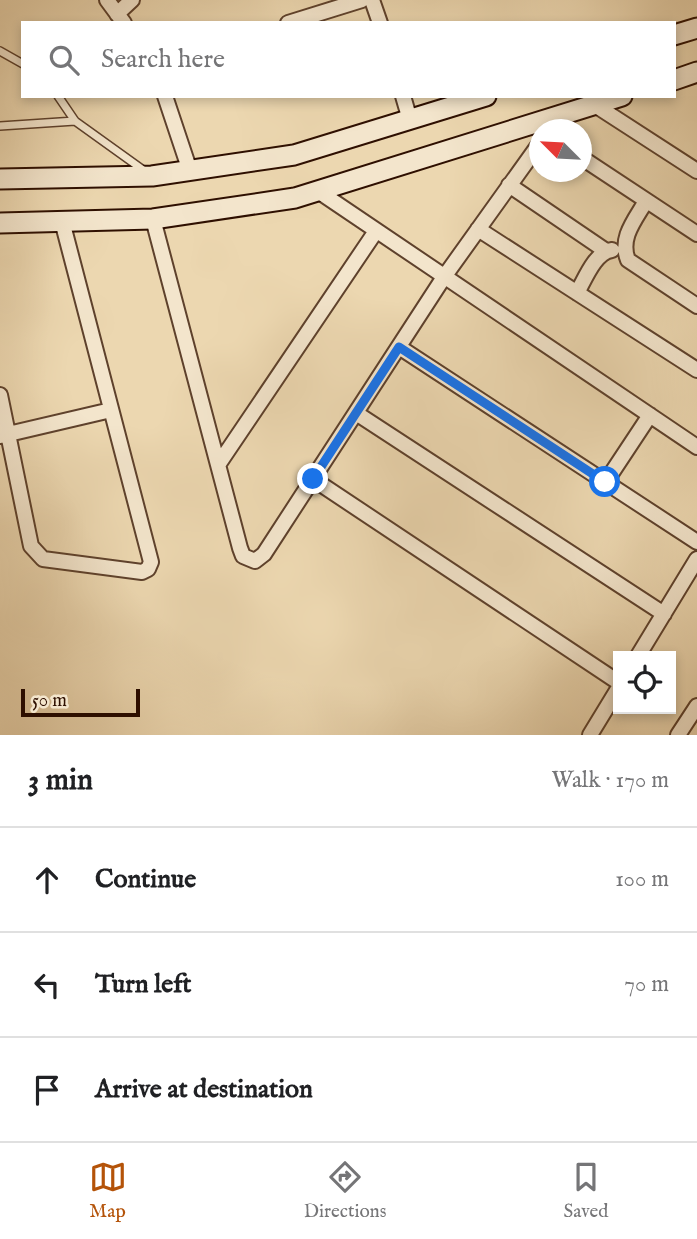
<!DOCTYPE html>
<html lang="en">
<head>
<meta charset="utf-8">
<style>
  body { margin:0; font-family:"IM FELL English",serif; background:#f6f6f6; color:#202124 }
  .controls { position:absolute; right:21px; bottom:21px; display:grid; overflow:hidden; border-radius:0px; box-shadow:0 4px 10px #0003 }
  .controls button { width:63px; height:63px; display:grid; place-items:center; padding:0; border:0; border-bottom:2px solid #e0e0e0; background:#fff; color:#202124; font:35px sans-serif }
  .compass { position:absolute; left:529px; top:119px; width:63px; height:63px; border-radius:50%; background:#fff; box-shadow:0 4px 10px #0003; rotate:294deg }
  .scale { position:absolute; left:21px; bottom:18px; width:119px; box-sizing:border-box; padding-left:7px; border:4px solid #2e0f00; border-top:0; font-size:19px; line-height:24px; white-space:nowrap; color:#2e0f00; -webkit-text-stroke:5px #f3e5cc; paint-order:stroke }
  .stop { position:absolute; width:21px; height:21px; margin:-16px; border:5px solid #1a73e8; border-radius:50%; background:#fff }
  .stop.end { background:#1a73e8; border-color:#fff; box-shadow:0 2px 7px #0008 }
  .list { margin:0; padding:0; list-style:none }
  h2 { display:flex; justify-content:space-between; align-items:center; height:91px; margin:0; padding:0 28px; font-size:30px }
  h2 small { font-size:23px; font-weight:400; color:#757577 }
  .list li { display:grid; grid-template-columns:46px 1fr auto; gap:21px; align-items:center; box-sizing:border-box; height:105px; padding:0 28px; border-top:2px solid #e0e0e0 }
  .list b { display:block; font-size:26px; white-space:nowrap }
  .list em { font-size:23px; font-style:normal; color:#757577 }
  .icon { flex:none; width:38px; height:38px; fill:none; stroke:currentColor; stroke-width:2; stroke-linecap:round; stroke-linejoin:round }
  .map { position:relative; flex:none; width:697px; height:735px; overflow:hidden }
  .search { position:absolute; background:#fff; box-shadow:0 4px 10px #0003; left:21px; right:21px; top:21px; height:77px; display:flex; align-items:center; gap:18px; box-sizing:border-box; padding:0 24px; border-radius:0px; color:#757577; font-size:26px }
  .sheet { height:406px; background:#fff }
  nav { display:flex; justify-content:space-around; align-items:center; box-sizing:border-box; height:98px; border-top:2px solid #e0e0e0; background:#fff; font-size:19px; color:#757577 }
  nav a { display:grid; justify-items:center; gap:4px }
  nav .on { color:#b45309 }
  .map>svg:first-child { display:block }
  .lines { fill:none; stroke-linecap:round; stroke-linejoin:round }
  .lane-casing { stroke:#5e412c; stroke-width:10 }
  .street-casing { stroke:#5e412c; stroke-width:18 }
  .secondary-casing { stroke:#2e0f00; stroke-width:23 }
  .lane { stroke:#f3e5cc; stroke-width:7 }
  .street { stroke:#f3e5cc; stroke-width:14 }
  .secondary { stroke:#f3e5cc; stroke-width:19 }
  .route { stroke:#1a73e8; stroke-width:9 }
</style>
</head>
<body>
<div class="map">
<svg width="697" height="735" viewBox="0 0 697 735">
  <rect width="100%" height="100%" fill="#ecd7b0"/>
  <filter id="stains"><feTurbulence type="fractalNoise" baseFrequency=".00286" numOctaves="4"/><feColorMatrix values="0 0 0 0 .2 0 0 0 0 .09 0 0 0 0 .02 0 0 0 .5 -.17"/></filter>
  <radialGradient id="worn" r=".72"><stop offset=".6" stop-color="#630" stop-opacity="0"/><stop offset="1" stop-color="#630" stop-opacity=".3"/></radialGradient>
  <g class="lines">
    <defs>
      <path id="lane" d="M0,51L23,64
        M58,96L75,121L146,172
        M0,126L75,121"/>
      <path id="street" d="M107,0L124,23
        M372,0L380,23
        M117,14L132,0
        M288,23L362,0
        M165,96L190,171
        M403,96L410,120
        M595,105L697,171
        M582,158L697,234
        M509,185L606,251
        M318,191L697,447
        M646,201C635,220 619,238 628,260L697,306
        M153,219L240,548L243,556L255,561L264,554L444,277L540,143
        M478,229L697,370
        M577,293C585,279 595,252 612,250
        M399,347L697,542
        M0,395L31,546L43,559L142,572L148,569L151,562L62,221
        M356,413L664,614
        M0,436L111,410
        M218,465L376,231
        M313,479L618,682
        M605,483L650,415
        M638,656L697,559
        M590,735L618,689
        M678,735L697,706"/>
      <path id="secondary" d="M674,35L697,28
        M674,80L697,72
        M0,179L152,176L294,155L486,96
        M0,223L153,219L295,198L622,96"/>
    </defs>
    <use href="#lane" class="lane-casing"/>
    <use href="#street" class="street-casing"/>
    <use href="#secondary" class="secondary-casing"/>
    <use href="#lane" class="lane"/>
    <use href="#street" class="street"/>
    <use href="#secondary" class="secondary"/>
  </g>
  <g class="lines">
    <path class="route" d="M313,479L399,347L605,482"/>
  </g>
  <rect width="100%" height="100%" filter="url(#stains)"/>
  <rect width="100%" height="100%" fill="url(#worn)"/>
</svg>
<div class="controls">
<button><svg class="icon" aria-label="locate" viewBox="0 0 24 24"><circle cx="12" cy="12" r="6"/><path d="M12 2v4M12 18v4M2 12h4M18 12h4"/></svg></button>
</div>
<svg class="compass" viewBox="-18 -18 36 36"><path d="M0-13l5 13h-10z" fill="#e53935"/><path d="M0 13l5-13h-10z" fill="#757577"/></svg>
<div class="scale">50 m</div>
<div class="stop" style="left:605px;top:482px"></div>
<div class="stop end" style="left:313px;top:479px"></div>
<div class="search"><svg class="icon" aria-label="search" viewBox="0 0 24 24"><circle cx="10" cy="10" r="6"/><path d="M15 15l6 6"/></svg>Search here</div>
</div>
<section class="sheet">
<h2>3 min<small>Walk · 170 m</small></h2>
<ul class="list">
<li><svg class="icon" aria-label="ahead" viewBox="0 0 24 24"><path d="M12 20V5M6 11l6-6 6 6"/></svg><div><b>Continue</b></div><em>100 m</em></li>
<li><svg class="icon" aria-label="left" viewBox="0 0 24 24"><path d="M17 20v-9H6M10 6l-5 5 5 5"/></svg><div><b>Turn left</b></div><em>70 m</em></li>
<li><svg class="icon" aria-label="arrive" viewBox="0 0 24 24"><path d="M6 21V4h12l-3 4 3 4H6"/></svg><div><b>Arrive at destination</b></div></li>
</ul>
</section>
<nav>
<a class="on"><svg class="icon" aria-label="map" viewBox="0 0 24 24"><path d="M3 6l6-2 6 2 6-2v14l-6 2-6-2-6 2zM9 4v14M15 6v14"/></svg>Map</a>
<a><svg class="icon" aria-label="directions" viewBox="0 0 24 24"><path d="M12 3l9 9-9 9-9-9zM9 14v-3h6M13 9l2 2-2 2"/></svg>Directions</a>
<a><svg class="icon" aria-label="saved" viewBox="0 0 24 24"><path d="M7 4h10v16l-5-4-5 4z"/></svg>Saved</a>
</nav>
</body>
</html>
